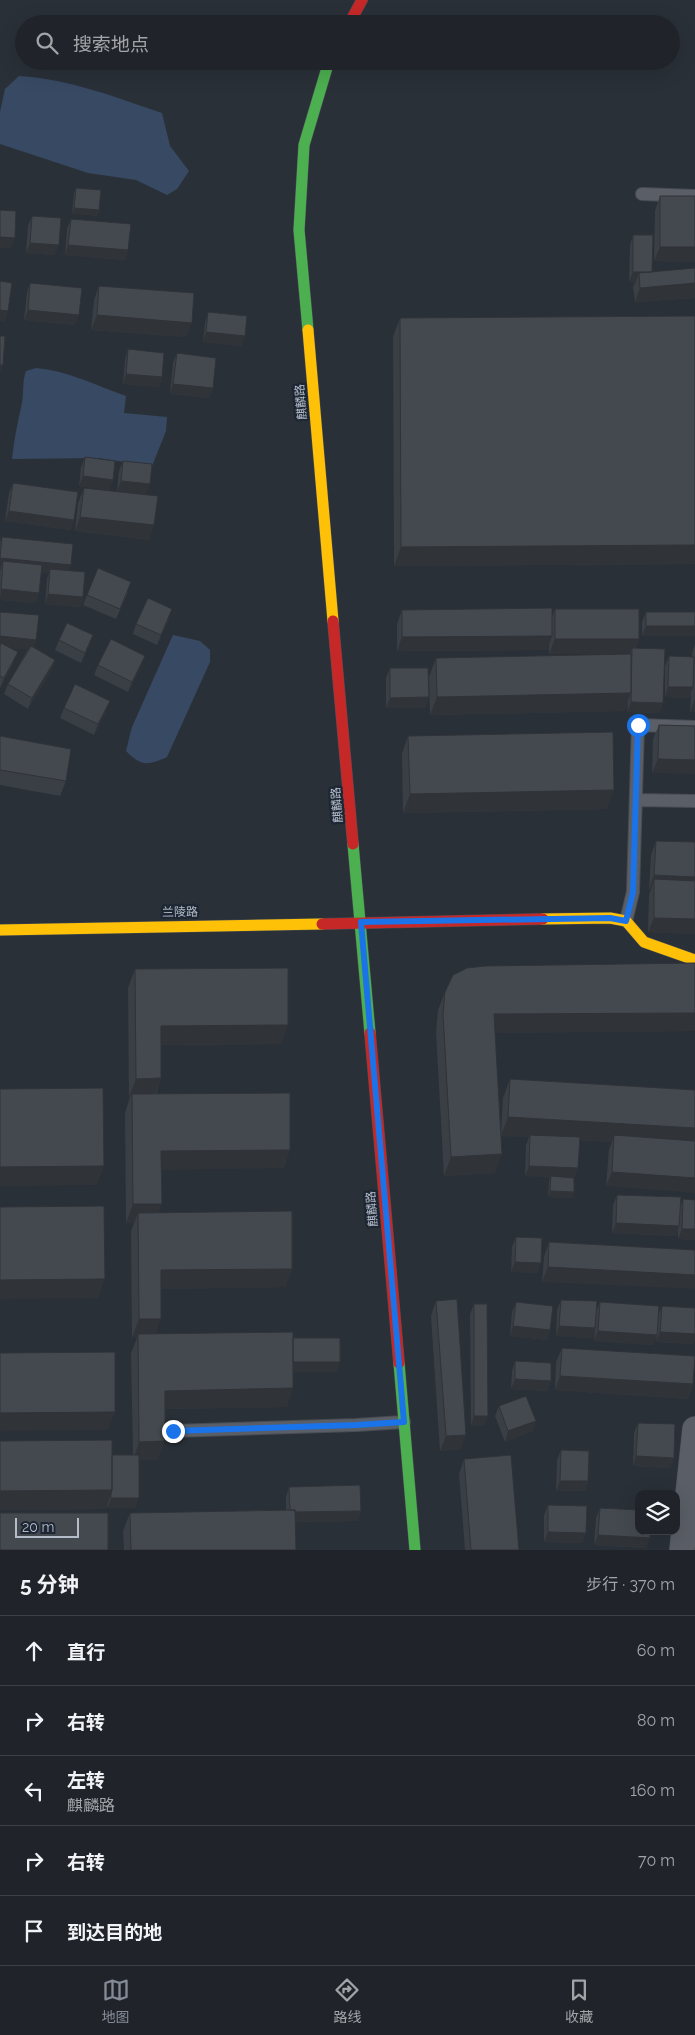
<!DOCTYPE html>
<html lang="zh">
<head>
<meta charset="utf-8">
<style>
  body { margin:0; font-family:Raleway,"Noto Sans SC",sans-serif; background:#282c32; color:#f1f3f6 }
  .controls { position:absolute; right:15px; bottom:15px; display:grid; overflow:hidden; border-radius:10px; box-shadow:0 5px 20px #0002 }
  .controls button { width:45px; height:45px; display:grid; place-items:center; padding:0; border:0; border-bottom:1px solid #3d4147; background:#20242a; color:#f1f3f6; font:25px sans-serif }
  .scale { position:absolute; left:15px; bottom:12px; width:64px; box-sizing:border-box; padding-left:5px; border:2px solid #b4bcc9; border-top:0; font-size:14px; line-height:18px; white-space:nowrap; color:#b4bcc9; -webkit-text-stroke:4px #1d2633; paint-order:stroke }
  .stop { position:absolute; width:15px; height:15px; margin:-11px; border:4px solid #1a73e8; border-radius:50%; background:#fff }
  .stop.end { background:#1a73e8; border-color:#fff; box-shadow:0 1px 5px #0008 }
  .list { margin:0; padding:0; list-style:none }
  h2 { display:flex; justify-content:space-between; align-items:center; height:65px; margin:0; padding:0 20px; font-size:21px }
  h2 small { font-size:16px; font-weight:400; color:#a2a4a8 }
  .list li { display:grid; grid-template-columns:32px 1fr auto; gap:15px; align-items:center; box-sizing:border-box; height:70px; padding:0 20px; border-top:1px solid #3d4147 }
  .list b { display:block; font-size:19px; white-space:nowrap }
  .list p { margin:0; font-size:16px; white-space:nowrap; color:#a2a4a8 }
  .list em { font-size:16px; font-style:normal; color:#a2a4a8 }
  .icon { flex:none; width:28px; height:28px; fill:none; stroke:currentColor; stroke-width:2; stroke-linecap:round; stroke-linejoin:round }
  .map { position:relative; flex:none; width:695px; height:1550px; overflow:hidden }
  .search { position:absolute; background:#20242a; box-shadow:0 5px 20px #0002; left:15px; right:15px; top:15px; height:55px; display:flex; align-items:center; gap:12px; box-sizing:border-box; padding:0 18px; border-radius:28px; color:#a2a4a8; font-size:19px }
  .sheet { height:415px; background:#20242a }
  nav { display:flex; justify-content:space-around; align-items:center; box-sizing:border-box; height:70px; border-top:1px solid #3d4147; background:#20242a; font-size:14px; color:#a2a4a8 }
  nav a { display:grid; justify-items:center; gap:2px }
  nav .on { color:#848b96 }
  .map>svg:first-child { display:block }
  .water { fill:#384963 }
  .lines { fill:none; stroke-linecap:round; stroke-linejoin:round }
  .lane-casing { stroke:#484c53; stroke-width:14 }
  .street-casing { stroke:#484c53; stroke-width:26 }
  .fast-casing { stroke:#484c53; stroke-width:12 }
  .slow-casing { stroke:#484c53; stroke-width:12 }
  .jam-casing { stroke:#484c53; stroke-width:12 }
  .lane { stroke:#5a5e66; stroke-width:12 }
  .street { stroke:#5a5e66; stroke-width:25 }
  .fast { stroke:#4caf50; stroke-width:11 }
  .slow { stroke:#ffc107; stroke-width:11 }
  .jam { stroke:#c62828; stroke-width:11 }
  .wall { fill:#3a3f45 }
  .shaded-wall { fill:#303338 }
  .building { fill:#444950; stroke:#303338 }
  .route { stroke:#1a73e8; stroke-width:6 }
  .labels { text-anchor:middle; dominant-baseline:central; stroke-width:4.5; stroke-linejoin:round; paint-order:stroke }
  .street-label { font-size:12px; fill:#b4bcc9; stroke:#1d2633 }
</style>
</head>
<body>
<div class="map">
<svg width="695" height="1550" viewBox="0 0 695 1550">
  <rect width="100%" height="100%" fill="#2a3038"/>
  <path class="water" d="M19,76C69,79 115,97 162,113L170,146L189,171L177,189L167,195L136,180L88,173L0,144V112L5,89Z
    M36,368C68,371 95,385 126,396L124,413L167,417L166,431L152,466L98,458L12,459C14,439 18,421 22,403C24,392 22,382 26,371Z
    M173,635L200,641L210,650V662L167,757C147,766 141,766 126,751L132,727Z"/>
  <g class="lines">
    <defs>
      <path id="lane" d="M642,194L695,196
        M636,800L695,801
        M626,921L633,892L638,725L695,727
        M173,1431L356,1425L404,1422"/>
      <path id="street" d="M682,1550L695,1429"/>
      <path id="fast" d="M308,330L299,230L304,145L329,61
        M353,844L370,1033
        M399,1363L415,1550"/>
      <path id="slow" d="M308,330L333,621
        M543,919L610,918L626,921L644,942L695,960
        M0,930L322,924"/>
      <path id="jam" d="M349,24L362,0
        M333,621L353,844
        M322,924L543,919
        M370,1033L399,1363"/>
    </defs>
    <use href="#lane" class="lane-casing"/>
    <use href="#street" class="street-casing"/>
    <use href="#fast" class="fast-casing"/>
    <use href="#slow" class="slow-casing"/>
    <use href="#jam" class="jam-casing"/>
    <use href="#lane" class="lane"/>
    <use href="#street" class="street"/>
    <use href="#fast" class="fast"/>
    <use href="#slow" class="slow"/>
    <use href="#jam" class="jam"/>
  </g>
  <path class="wall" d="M76,188L99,210L97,216L72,213L74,193Z
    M660,196H695V262L654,261L655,211Z
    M32,216L55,255L26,253L28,226Z
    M71,219L128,250L125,260L65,255L67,229Z
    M633,235L652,272L695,268V298L635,302L633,287L635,283L629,282L630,245Z
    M30,283L75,325L24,320L27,293Z
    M99,286L186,337L91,330L94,300Z
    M208,312L245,336L241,346L203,342L205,323Z
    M695,316V564L394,566L393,337L400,318Z
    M128,349L162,377L159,387L123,384L125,359Z
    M177,353L213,388L209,398L170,394L173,363Z
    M85,457L113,480L109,490L79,486L81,467Z
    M123,461L146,494L117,491L119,471Z
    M13,483L74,520L70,530L5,521L9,493Z
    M84,488L149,540L75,531L78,503Z
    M2,537L69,571L83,597L80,607L45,604L47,579L49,573L42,572L39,593L36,603L0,600V571L1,568H0V542Z
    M128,592L116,619L83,605L87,595Z
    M555,609L639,639L636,648L660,713L627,712L628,702L624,711L430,715L429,677L436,658L630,654H549V643L547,650L397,651V624L402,610L552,617Z
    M0,612L34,647L55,660L51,671L28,709L4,694L8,684L28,649L9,648L14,662L0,688Z
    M646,612H695V636H642V622Z
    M169,619L157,645L133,634L136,624Z
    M59,640L90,645L81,663L55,650Z
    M695,644V712H690L691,694L689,698L665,697V666L669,656L692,657V653Z
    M98,665L141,666L128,692L94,675Z
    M390,668L429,697L425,708H386V678Z
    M64,708L106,711L94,735L60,718Z
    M659,725L695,726L652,773L653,739Z
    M0,736L66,781L60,796L0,785Z
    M408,736L607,809L403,813L402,754Z
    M656,841L695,842V934L648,932L649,894L651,890H649L651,855Z
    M695,963V1031L495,1033L501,1133L503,1098L510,1079L695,1090L606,1186L609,1150L612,1142L579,1140L574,1178V1192L572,1198L548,1197L549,1182L550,1177L525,1176L526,1145L529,1137L501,1136L495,1173L444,1176L436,1032L438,1010L445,992Z
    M135,969L282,1044L161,1045V1078L156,1094L284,1168L161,1169L162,1204L158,1212L292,1269L285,1287L161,1289L156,1334L293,1338L340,1362L336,1372H293L287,1407L165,1409L158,1460H139L135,1508H108L107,1504L106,1509L0,1510V1441L112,1455H133L131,1353L137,1338H132L131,1231L134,1223H126L125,1113L130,1097H129L128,988Z
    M617,1195L680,1208L683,1199L695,1200V1240L678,1239V1229L676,1236L612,1233L613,1205Z
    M516,1237L538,1273L511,1272L512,1247Z
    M549,1242L695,1250L542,1282L544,1257Z
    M561,1300L596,1312L600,1302L658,1316L662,1306L694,1344L656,1342L657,1336L653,1345L594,1341L595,1329L592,1338L556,1336L557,1310Z
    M436,1301L461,1449L440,1451L431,1316Z
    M516,1302L550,1330L547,1340L510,1336L512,1312Z
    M474,1304L484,1426H471L470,1314Z
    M562,1348L693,1384L688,1399L555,1390L556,1362Z
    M515,1361L551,1381L547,1391L511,1389L512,1371Z
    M499,1406L533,1431L505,1442L495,1416Z
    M638,1423L674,1458L670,1468L633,1466L634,1433Z
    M561,1450L588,1481L585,1491H556L557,1460Z
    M464,1459L519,1550H465L459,1474Z
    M289,1487L361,1511L357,1521L295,1522L296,1550H124L123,1531L130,1513L286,1510V1497Z
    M548,1505L586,1533L582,1543L544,1542V1515Z
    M600,1508L650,1538L646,1548L594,1545L596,1518Z"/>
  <path class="shaded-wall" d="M74,208L99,210L97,216L72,213Z
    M0,237L15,238L11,248H0Z
    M30,243L59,245L55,255L26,253Z
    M68,245L128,250L125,260L65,255Z
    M660,247H695V262L654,261Z
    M633,272L652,273H639L635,283L629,282Z
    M695,283V298L635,302L640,288Z
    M0,310L8,311L5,322L0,321Z
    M28,310L79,315L75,325L24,320Z
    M97,315L192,323L186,337L91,330Z
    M206,332L245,336L241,346L203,342Z
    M0,365H3L0,373Z
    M126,374L162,377L159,387L123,384Z
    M173,384L213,388L209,398L170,394Z
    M83,476L113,480L109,490L79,486Z
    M121,481L150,484L146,494L117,491Z
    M9,511L74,520L70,530L5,521Z
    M80,517L154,525L149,540L75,531Z
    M695,545V564L394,566L401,547Z
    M0,558L71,565L67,575L50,569L49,573L3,569V561L1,568H0Z
    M1,589L39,593L36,603L0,600Z
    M48,594L83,597L80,607L45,604Z
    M172,609L169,619L157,645L161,635Z
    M646,626H695V636H642Z
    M93,635L90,645L81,663L85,653Z
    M0,636L36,640L33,650L0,647Z
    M552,636L547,650L397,651L402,637Z
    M555,639H639L634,654L632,648L630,654H549Z
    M18,652L14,662L0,688L4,678Z
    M145,656L141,666L128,692L132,682Z
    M55,660L51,671L28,709L32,698Z
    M668,687H693L689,698L665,697Z
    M631,693L624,711L430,715L437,697Z
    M429,697L425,708H386L390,698Z
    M695,699V712H690Z
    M110,701L106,711L94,735L98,724Z
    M631,702L663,703L660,713L627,712Z
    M658,759L695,760V774L652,773Z
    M614,790L607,809L403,813L410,794Z
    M654,875L695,877V892L654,879L651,890H649Z
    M654,918L695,919V934L648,932Z
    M695,1013V1031L488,1033L494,1014Z
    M288,1025L282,1044L154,1045L161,1026Z
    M161,1078L154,1097L132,1094L130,1097H129L136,1079Z
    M508,1117L695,1128V1147L614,1135L612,1142L530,1137V1135L529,1137L501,1136Z
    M290,1150L284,1168L154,1170L161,1151Z
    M502,1154L495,1173L444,1176L451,1157Z
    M104,1166L97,1185L0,1186V1167Z
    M529,1166L578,1168L575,1178L525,1176Z
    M612,1172L695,1178V1193L606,1186Z
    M550,1191L574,1192L572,1198L548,1197Z
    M133,1204H162L155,1222L138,1213L134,1223H126Z
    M616,1223L679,1226L676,1236L612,1233Z
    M682,1229H695V1240L678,1239Z
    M515,1262L541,1263L538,1273L511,1272Z
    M548,1267L695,1275V1289L542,1282Z
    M292,1269L285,1287L154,1289L161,1270Z
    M105,1279L98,1298L0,1299V1280Z
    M139,1319H161L154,1338L138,1334L137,1338H132Z
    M513,1326L550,1330L547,1340L510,1336Z
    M559,1326L595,1328L592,1338L556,1336Z
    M598,1331L657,1335L653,1345L594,1341Z
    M660,1332L695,1334V1341L694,1344L656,1342Z
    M291,1362H340L336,1372H287Z
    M560,1376L693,1384L688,1399L555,1390Z
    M515,1379L551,1381L547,1391L511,1389Z
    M293,1388L287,1407L158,1409L165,1391Z
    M115,1412L108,1430L0,1431V1413Z
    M474,1416H488L484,1426H471Z
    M536,1421L533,1431L505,1442L508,1431Z
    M466,1435L461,1449L440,1451L446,1436Z
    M165,1441L158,1460H133L139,1442Z
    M636,1456L674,1458L670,1468L633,1466Z
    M560,1481H588L585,1491H556Z
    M112,1490L106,1509L0,1510V1491Z
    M111,1498H139L135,1508H108Z
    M361,1511L357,1521L286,1522L290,1512Z
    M548,1532L586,1533L582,1543L544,1542Z
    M598,1535L650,1538L646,1548L594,1545Z"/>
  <path class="building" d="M76,188L101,190L99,210L74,208Z
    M660,196H695V247H660Z
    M0,210L16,211L15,238L0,237Z
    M32,216L61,218L59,245L30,243Z
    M71,219L131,224L128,250L68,245Z
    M633,235H653L652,272H633Z
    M695,268V283L640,288L639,273Z
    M0,281L12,283L8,311L0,310Z
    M30,283L82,288L79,315L28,310Z
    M99,286L194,293L192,323L97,315Z
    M208,312L247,316L245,336L206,332Z
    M695,316V545L401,547L400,318Z
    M0,336H5L3,365H0Z
    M128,349L164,353L162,377L126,374Z
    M177,353L216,358L213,388L173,384Z
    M85,457L115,461L113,480L83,476Z
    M123,461L152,464L150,484L121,481Z
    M13,483L78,492L74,520L9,511Z
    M84,488L158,496L154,525L80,517Z
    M2,537L73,544L71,565L0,558Z
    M3,561L42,565L39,593L1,589Z
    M98,568L131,582L120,609L87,595Z
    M50,569L85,572L83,597L48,594Z
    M148,598L172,609L161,635L136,624Z
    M552,608V636L402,637V610Z
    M555,609H639V639H555Z
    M0,612L39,615L36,640L0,636Z
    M646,612H695V626H646Z
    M67,623L93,635L85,653L59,640Z
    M111,639L145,656L132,682L98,665Z
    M1,643L18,652L4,678L0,676V646Z
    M31,646L55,660L32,698L8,684Z
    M632,648L665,649L663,703L631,702Z
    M631,654V693L437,697L436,658Z
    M669,656L694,657L693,687H668Z
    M390,668H428L429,697L390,698Z
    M75,684L110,701L98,724L64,708Z
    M659,725L695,726V760L658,759Z
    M613,732L614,790L410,794L408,736Z
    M0,736L71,749L66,781L0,770Z
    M656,841L695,842V877L654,875Z
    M654,879L695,881V919L654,918Z
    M695,963V1013L494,1014L502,1154L451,1157L443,1014L445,992L453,975L467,968L485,966Z
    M288,968V1025L161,1026V1078L136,1079L135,969Z
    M510,1079L695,1090V1128L508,1117Z
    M103,1088L104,1166L0,1167V1089Z
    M290,1093V1150L161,1151L162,1204H133L132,1094Z
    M530,1135L580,1137L578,1168L529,1166Z
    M614,1135L695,1141V1178L612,1172Z
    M551,1176L574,1178V1192L550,1191Z
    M617,1195L681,1197L679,1226L616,1223Z
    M683,1199L695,1200V1229H682Z
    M104,1206L105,1279L0,1280V1207Z
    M292,1211V1269L161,1270V1319H139L138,1213Z
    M516,1237L542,1238L541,1263L515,1262Z
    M549,1242L695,1250V1275L548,1267Z
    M457,1299L466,1435L446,1436L436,1301Z
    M561,1300L597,1301L595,1328L559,1326Z
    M516,1302L553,1306L550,1330L513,1326Z
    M600,1302L659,1306L657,1335L598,1331Z
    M474,1304H487L488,1416H474Z
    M662,1306L695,1308V1334L660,1332Z
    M293,1332V1388L165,1391V1441L139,1442L138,1334Z
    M293,1338H340V1362H293Z
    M562,1348L695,1356L693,1384L560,1376Z
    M115,1352V1412L0,1413V1353Z
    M515,1361L551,1363V1381L515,1379Z
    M526,1396L536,1421L508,1431L499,1406Z
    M638,1423L675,1424L674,1458L636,1456Z
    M112,1440V1490L0,1491V1441Z
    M561,1450L589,1451L588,1481H560Z
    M112,1455H139V1498H111V1494L112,1490Z
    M511,1455L519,1550H471L464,1459Z
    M360,1485L361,1511L295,1512V1510H290L289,1487Z
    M548,1505L587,1506L586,1533L548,1532Z
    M600,1508L639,1510V1531H650V1538L598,1535Z
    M295,1510L296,1550H131L130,1513Z
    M0,1513H108V1550H0Z"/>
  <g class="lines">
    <path class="route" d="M173,1431L356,1425L404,1422L361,922L610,918L626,921L633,892L638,725"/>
  </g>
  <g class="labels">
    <g class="street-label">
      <text transform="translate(301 402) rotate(-95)">麒麟路</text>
      <text transform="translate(337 805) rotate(-95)">麒麟路</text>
      <text transform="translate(180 912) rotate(-1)">兰陵路</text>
      <text transform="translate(372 1209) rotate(-95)">麒麟路</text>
    </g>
  </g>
</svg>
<div class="controls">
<button><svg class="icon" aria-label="layers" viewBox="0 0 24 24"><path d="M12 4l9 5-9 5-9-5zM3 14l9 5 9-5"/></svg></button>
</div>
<div class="scale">20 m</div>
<div class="stop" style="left:638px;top:725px"></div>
<div class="stop end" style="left:173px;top:1431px"></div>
<div class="search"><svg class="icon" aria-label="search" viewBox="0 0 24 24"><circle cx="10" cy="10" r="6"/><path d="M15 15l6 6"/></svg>搜索地点</div>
</div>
<section class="sheet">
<h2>5 分钟<small>步行 · 370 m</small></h2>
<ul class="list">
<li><svg class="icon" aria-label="ahead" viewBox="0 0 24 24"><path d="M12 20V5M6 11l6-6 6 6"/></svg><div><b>直行</b></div><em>60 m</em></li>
<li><svg class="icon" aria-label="right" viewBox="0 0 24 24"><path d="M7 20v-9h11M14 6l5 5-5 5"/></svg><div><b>右转</b></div><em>80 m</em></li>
<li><svg class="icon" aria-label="left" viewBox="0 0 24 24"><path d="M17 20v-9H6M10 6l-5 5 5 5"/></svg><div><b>左转</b><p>麒麟路</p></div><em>160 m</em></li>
<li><svg class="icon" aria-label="right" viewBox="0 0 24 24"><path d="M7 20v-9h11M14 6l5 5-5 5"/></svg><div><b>右转</b></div><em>70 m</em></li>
<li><svg class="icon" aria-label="arrive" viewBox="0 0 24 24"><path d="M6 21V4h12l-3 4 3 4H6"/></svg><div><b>到达目的地</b></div></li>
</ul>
</section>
<nav>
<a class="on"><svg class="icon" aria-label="map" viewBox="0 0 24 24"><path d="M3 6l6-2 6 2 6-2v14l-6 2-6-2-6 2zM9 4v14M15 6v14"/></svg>地图</a>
<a><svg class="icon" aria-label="directions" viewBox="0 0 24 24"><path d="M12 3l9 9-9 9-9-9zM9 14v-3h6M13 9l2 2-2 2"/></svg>路线</a>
<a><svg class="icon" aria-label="saved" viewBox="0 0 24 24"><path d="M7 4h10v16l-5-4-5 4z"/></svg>收藏</a>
</nav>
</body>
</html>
